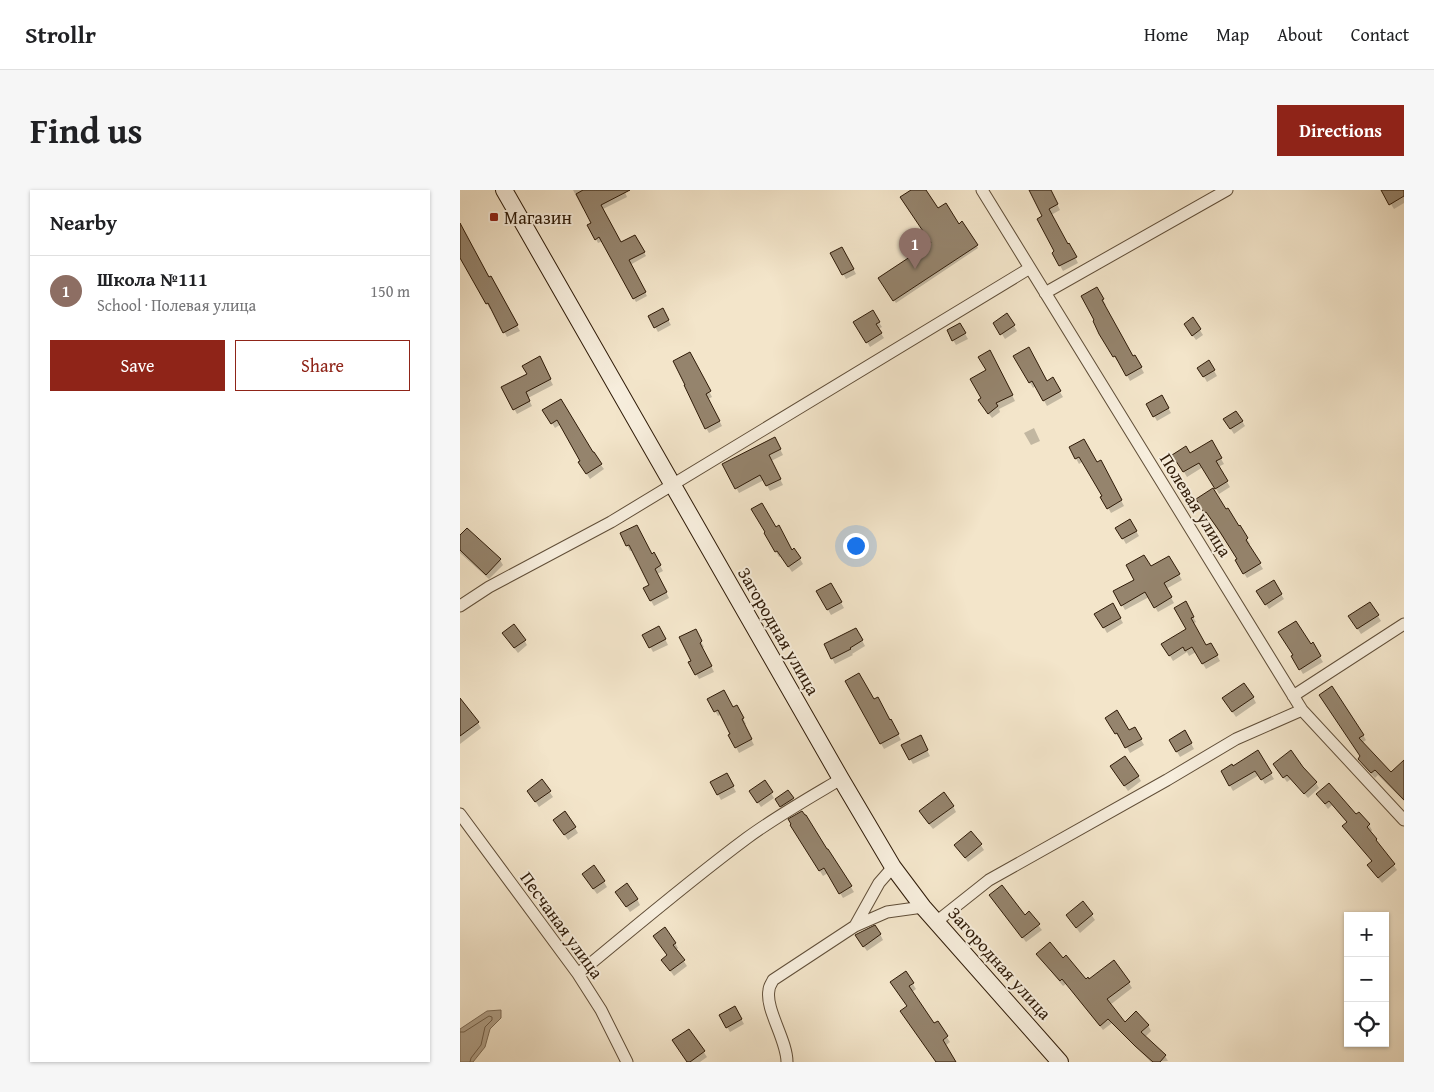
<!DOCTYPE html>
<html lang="en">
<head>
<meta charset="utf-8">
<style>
  body { margin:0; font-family:"Gentium Book Plus",serif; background:#f6f6f6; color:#202124 }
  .controls { position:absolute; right:15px; bottom:15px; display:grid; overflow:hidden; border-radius:0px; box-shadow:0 1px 4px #0004 }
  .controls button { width:45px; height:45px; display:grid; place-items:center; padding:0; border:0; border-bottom:1px solid #e0e0e0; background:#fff; color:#202124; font:25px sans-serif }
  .you { position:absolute; left:395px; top:355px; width:18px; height:18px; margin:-12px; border:4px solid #fff; border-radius:50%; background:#1a73e8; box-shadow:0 0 0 8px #1a73e833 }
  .badge { display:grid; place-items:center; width:32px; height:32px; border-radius:50%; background:#8f2418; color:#fff; font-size:16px; font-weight:700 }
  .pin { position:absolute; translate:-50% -41px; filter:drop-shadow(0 1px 2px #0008) }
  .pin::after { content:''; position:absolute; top:26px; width:18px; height:15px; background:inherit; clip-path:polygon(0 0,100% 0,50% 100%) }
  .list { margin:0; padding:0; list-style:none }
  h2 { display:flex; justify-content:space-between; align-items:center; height:65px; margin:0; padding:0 20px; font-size:21px }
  h2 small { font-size:16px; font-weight:400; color:#757577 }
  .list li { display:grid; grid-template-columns:32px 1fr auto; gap:15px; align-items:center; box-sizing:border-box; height:70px; padding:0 20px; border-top:1px solid #e0e0e0 }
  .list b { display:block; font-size:19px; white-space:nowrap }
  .list p { margin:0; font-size:16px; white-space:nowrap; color:#757577 }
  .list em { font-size:16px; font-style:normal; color:#757577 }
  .actions { display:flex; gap:10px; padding:15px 20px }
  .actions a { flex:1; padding:11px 0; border:1px solid #8f2418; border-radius:0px; text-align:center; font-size:18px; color:#8f2418 }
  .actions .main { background:#8f2418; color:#fff }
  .icon { flex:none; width:28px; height:28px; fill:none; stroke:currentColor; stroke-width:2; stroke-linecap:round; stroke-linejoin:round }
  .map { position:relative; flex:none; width:944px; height:872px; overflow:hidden; border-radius:0px }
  header { display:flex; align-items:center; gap:30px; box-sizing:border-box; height:70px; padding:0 25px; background:#fff; border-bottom:1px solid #e0e0e0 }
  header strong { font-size:24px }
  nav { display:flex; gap:28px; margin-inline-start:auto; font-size:18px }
  .intro { display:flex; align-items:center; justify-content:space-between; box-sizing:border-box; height:120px; padding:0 30px }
  h1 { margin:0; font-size:35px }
  .button { padding:12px 22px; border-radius:0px; background:#8f2418; color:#fff; font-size:18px; font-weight:700 }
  main { display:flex; gap:30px; padding:0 30px }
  aside { flex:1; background:#fff; border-radius:0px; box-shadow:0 1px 4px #0004 }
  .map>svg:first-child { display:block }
  .water { fill:#b0a088; stroke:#7c6b55 }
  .shadow { fill:#0003 }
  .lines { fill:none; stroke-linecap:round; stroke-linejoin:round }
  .shore { stroke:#705e48; stroke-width:1 }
  .building { fill:#95846d; stroke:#2f1b08 }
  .street-casing { stroke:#604e38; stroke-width:13 }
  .secondary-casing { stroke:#2f1b08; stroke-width:18 }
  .street { stroke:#f7eedd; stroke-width:11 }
  .secondary { stroke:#f7eedd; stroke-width:16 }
  .poi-dot { fill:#8f2418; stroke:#f7eedd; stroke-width:2 }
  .labels { text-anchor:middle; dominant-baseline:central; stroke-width:4; stroke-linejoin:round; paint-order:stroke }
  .poi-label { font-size:18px; fill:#2f1b08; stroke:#f7eedd; text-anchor:start }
  .street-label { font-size:18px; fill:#2f1b08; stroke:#f7eedd }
</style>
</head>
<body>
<header>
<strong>Strollr</strong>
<nav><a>Home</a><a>Map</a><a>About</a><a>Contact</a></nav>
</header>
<div class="intro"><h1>Find us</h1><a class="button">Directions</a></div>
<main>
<aside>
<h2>Nearby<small></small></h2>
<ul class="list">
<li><span class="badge" style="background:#8d6e63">1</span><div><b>Школа №111</b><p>School · Полевая улица</p></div><em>150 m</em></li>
</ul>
<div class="actions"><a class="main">Save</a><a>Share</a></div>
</aside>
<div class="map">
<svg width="944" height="872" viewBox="0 0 944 872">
  <rect width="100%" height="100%" fill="#f3e5ca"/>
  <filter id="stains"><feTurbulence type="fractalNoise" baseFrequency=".004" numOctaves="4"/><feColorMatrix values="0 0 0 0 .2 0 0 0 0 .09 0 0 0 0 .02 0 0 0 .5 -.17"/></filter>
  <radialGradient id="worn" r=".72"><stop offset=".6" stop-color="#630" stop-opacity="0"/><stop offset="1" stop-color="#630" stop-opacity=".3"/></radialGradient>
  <path class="water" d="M41,820V828L30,839L25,857L13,872H0V839L27,821Z"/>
  <path class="shadow" d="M113,0H164L167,7L143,19L161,54L175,46L186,66L170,75L187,106L176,112L143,51L138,53L136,49L133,33L125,18L123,19Z
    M453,0H465L478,20L499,35L502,33L518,58L436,113L419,88L472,53Z
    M570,0H590L600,20L591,25L607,56L609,55L618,73L603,81L593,63L596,62L583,27Z
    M922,0H944V13L934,19Z
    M0,37L60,141L47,147L32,118L30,119L0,66Z
    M382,58L396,84L386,89L372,64Z
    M637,99L646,115L644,116L673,168L675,166L684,183L670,191L659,170L657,171L641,143Z
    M202,119L211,135L198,142L189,126Z
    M412,122L422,137L418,139L424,148L410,157L395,132Z
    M547,125L557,141L545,149L535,133Z
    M733,129L743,145L736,150L728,139Z
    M500,135L508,149L496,155L488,141Z
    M530,161L555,211L539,219L540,222L532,228L523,216V209L528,181Z
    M230,163L252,207L248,209L262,236L249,243L246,238Z
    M555,166L586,193L592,189L603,207L587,216L576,196L573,198Z
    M79,168L93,195L68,208L72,216L57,224L43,198L68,184Z
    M749,172L757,186L747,192L739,178Z
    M702,207L711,223L697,231L688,215Z
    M101,211L132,264L144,279L130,289L123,278L122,271L101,234L95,238L84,220Z
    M765,230L782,231L785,236L774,244Z
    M574,238L580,251L571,255L564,243Z
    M315,249L323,265L311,271L323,295L310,301L304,290L279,303L264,275Z
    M751,252L764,274L758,277L770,297L759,304L743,277L727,287L714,265H729Z
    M610,258L637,274L641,272L664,316L651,323L642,307H643L623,271L619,274Z
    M738,310L766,321L768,320L787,349L790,354L788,355L803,379L787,388L776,371L778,370Z
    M670,331L679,346L666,354L657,338Z
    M161,344L192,365L194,364L203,381L197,384L209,408L194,416L191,411V395L173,360L170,361Z
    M306,344L332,361L340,369L343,374L332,382L321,366L319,367Z
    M0,347L40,370L43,375L29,389L0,363Z
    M709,367L722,390L706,399L714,413L698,422L689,407L665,420L655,402L676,390L690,378Z
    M813,392L824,409L809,419L798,402Z
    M371,395L384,418L371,425L358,402Z
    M725,413L736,432L733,434L746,457L751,454L760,471L746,479L736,462L729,466L727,462L713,471L703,454L727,440Z
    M910,414L921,431L901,444L890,427Z
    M653,415L663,433L647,443L636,424Z
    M396,439L405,456L392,464L393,465L375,474L365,455Z
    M235,440L244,457L242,458L254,482L239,489L230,472L232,471Z
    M202,443L208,455L193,462L184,445Z
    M47,449L64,450L67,455L58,463Z
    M852,454L863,472L843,484L833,467Z
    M386,491L414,511L430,532L431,531L441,550L424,559Z
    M793,507L796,513L776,527L767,514Z
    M249,510L280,522L286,534L284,535L294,555L279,563L270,545L272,544L262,524L258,526Z
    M864,510L903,545L906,550L902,553L931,584L944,571V611L918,585L915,588L902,574L899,569L901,567Z
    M0,520L18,533L21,538L0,554Z
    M646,528L669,542L674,538L684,555L670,563L661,547L659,548Z
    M725,542L734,559L720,567L710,550Z
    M460,547L470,566L453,574L443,556Z
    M797,562L814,589L805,594L799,585L773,601L762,582L772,578Z
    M842,577L856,593L859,598L848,608L831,589L827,592L817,579Z
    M655,582L678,586L681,591L668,601Z
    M267,585L276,602L261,610L252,593Z
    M82,591L93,607L79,617L72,606Z
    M304,592L314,608L301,617L290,601Z
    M328,602L336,614L324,621L316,609Z
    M858,605L896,626L899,623L909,635L912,640L910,643L937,680L922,693L912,681L913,672L884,637L888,633L872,615L868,619Z
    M493,616L496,622L473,639L463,627Z
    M98,635L115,638L118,643L108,650Z
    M331,635L367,660L394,702L383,708L368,683L363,686Z
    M520,654L524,660L508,672L499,660Z
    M126,689L144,692L147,697L137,704Z
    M160,707L177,709L180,715L170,722Z
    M534,711L565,726L578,735L582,740L566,752Z
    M623,713L635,730L620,743L607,725Z
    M420,744L423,750L407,761L400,751Z
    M198,751L215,753L218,758L216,760L227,776L214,786L206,775L208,766Z
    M581,769H603L626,791L669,793L672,798L650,815L665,834L688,835L691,841L685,847L705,866L708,871L691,872L652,833L643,840L606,794L603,796Z
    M446,783L456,799L452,802L474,835L477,833L490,852L485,856L495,872H475L476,871L448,817Z
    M275,818L284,834L270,842L260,825Z
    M229,840L247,867L240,872H228Z"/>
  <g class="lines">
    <path class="shore" d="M0,842H4L29,826L32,827V830L25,837L21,855L11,868L10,872"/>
  </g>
  <path class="building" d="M123,0H170L141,15L161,52L175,45L185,62L169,70L186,102L173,109L139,47L135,50L127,35L131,33L116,4Z
    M451,0H466L478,18L486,13L499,34L502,31L518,55L433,111L418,88L471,53L440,7Z
    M569,0H591L598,14L589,19L608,54L609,53L617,67L599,76L592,63L594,61L577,29L582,26Z
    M921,0H944V6L929,15Z
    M0,33L29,87L31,86L58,135L43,143L28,113L26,114L0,68Z
    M382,57L394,79L382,85L370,63Z
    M637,97L644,109L642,110L662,146L673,166L675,165L682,177L666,186L655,166L653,167L639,144L633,131L634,130L621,106Z
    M203,118L209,130L194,138L188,126Z
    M413,120L420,132L416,134L422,143L406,153L393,132Z
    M547,123L555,135L540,145L533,133Z
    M733,127L741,139L732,146L724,134Z
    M500,133L506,143L492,151L487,140Z
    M569,157L587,191L593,187L601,201L583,211L572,191L569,193L553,166Z
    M530,160L553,205L536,213L538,216L528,224L518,210L521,208L510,189L526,180L518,167Z
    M230,162L251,201L246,204L260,231L245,239L224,195H225L213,171Z
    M80,166L91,189L66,202L70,211L53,220L41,197L67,184L62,176Z
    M749,170L755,180L743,187L737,178Z
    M702,205L709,218L693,227L686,214Z
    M101,209L133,262H134L142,274L126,284L118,272L120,271L97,230L91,234L82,220Z
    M776,221L783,231L770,239L763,229Z
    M315,247L321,259L309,265L321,289L306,296L300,285L275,299L262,274Z
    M624,249L637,272L641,270L662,310L647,319L640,307L642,306L619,267L615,269L609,257Z
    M752,250L762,268L756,271L768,291L755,299L739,273L723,282L712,265L726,256L730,263Z
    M753,298L766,319L768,318L779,336L780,335L788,348L786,350L801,373L783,384L775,370L777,369L760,342L746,322L744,323L736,309Z
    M302,313L316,337L319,335L332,360L334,358L341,368L328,377L317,361L315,362L304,343L305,342L291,319Z
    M670,329L677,341L662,349L655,338Z
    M177,335L192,364L194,362L201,375L195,379L207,402L190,411L183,398L189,395L169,355L166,356L160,343Z
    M7,338L41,369L26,385L0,360V345Z
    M684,365L691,376L709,366L720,384L704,393L712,407L694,418L685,402L661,416L653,401L674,390L666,375Z
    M814,390L822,404L805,415L796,401Z
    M371,393L382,412L367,420L356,401Z
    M726,411L734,427L731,428L746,455L751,453L758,465L742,474L732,457L725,461L723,457L709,466L701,454L726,439L714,418Z
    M910,412L919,425L897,439L888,426Z
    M653,413L661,428L643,438L634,424Z
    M836,431L851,454L853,452L861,466L839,480L831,466L833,465L818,442Z
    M54,434L66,450L54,458L42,443Z
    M199,436L206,449L189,458L182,445Z
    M396,438L403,450L390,458L391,459L371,469L364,454Z
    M236,439L242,451L240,453L252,476L235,485L228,472L231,471L219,447Z
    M399,483L414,509L418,507L430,530L431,529L439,544L420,554L385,491Z
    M784,493L794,507L772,522L762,508Z
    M872,496L904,545L899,548L931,582L944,570V610L915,580L911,583L898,569L900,566L859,505Z
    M264,500L273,517L277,515L284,528L282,529L292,549L275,558L268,545L270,544L258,520L254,522L247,509Z
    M0,508L19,532L0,546Z
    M657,520L669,540L675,537L682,549L665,558L657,543L655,544L645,528Z
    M725,540L732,553L716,562L709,550Z
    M461,545L468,560L449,570L441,555Z
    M798,560L812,583L801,590L795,581L769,596L761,581L772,574L773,576Z
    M831,560L843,577L857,592L844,604L827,585L823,588L813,574Z
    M665,566L679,586L664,596L650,576Z
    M267,583L274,596L257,605L250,592Z
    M82,589L91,601L75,612L67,601Z
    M305,590L313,602L297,613L289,601Z
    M869,593L896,624L899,622L910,634L907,637L917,649L916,650L935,674L918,688L907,675L912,671L882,636L887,632L869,611L865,614L856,604Z
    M328,600L334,608L320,617L315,609Z
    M484,602L494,616L469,634L459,621Z
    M105,621L116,637L104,645L93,630Z
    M342,621L345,625H346L367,659H368L392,696L379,704L364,678L359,681L330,635L331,634L328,629Z
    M511,641L522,654L505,668L494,655Z
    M134,675L145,691L133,699L122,684Z
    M167,693L178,709L166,717L155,702Z
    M542,695L565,725L569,721L580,734L562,748L529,705Z
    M623,711L633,724L616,738L606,725Z
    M415,735L421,744L403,757L395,745Z
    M205,737L216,753L213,755L225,770L210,781L201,770L207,765L193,746Z
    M590,752L603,768L606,765L626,789L628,787L629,789L654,770L670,792L647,809L665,832L676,821L689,835L681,842L706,865L700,872H693L675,856L648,829L640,836L602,789L600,791L576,764Z
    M446,781L454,793L449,796L474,833L478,831L488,846L483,850L496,872H476L440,821L447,816L430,792Z
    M275,816L282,829L266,838L259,825Z
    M229,839L245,861L230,872H227L212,850Z"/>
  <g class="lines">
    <defs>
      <path id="street" d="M522,0L842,520L944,630
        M585,103L767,0
        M0,416L29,397L151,332L570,78
        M833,506L944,434
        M0,624L118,784L141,820L167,872
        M476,732L529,690L707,590L776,549L842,520
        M395,736L419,693L433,677
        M118,784C174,738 229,691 287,648C317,626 349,608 381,589
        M327,872C327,850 305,819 309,800C309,796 312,793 313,790L395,736L427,722L463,717"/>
      <path id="secondary" d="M44,0L381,589L433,677L463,717L600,872"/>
    </defs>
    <use href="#street" class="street-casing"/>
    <use href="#secondary" class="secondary-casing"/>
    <use href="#street" class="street"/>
    <use href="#secondary" class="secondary"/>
  </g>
  <rect class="poi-dot" x="29" y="22" width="10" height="10" rx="2.5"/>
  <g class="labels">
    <g class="poi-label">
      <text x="44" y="27">Магазин</text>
    </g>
    <g class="street-label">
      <text transform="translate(736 315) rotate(58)">Полевая улица</text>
      <text transform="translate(319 441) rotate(60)">Загородная улица</text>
      <text transform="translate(102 735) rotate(54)">Песчаная улица</text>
      <text transform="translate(540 773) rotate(48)">Загородная улица</text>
    </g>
  </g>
  <rect width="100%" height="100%" filter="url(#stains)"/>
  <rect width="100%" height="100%" fill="url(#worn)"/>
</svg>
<div class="controls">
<button>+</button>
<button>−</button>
<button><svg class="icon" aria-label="locate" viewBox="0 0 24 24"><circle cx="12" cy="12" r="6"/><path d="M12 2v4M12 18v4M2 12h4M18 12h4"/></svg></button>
</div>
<div class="you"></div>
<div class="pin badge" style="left:455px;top:79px;background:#8d6e63">1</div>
</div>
</main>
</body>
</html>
